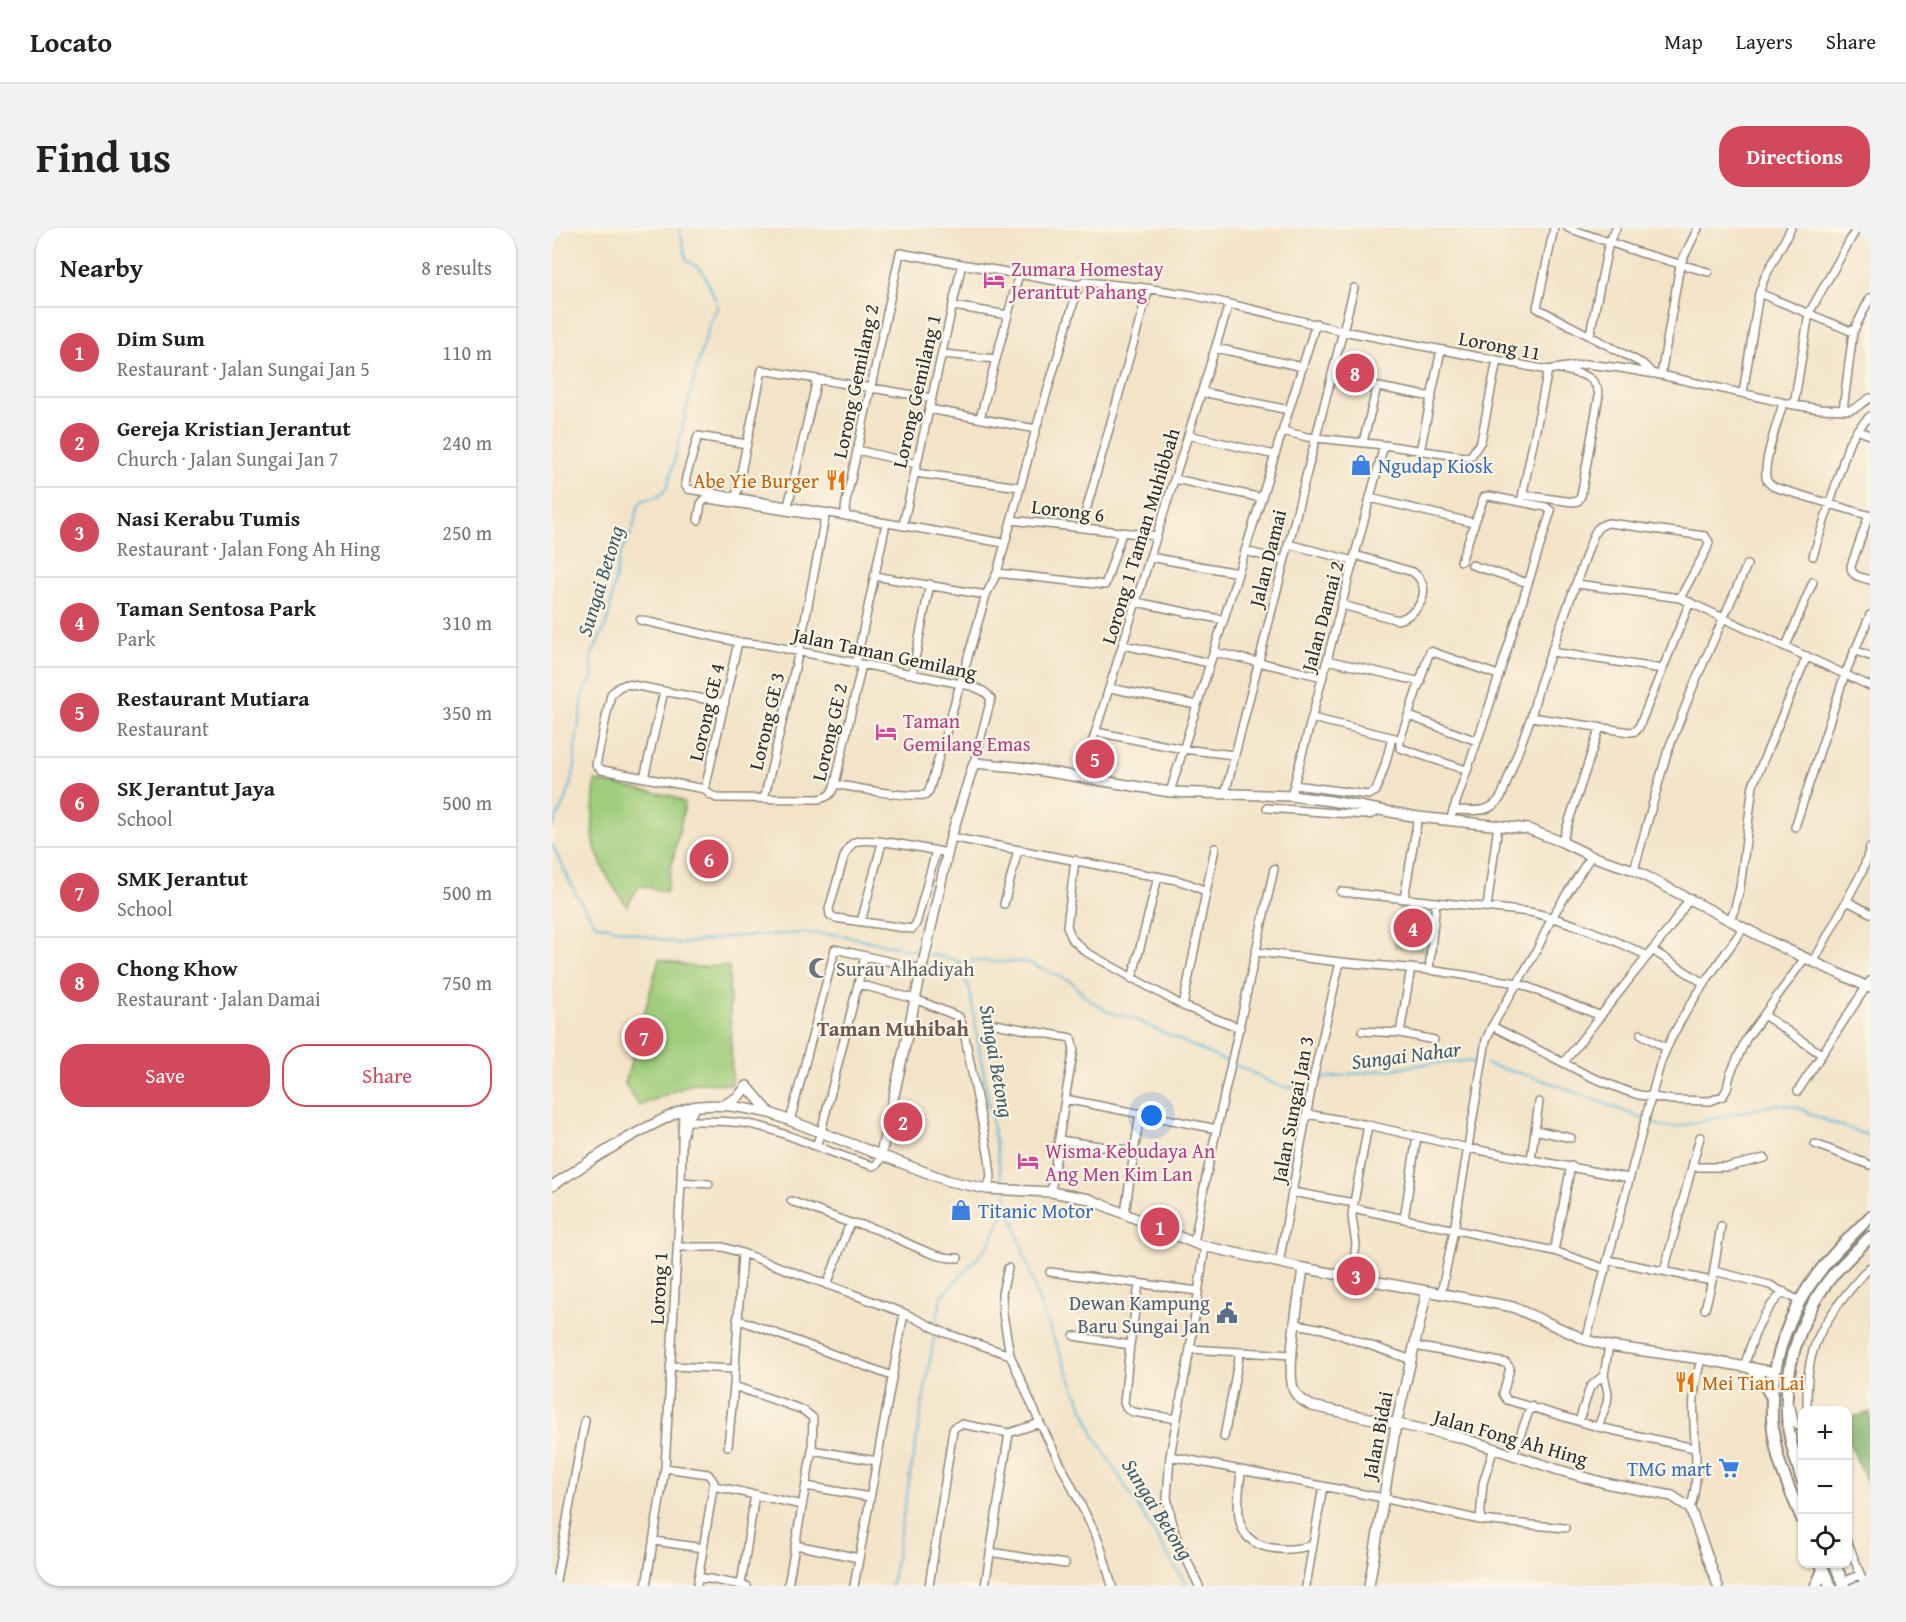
<!DOCTYPE html>
<html lang="en">
<head>
<meta charset="utf-8">
<style>
  body { margin:0; font-family:"Gentium Book Plus",serif; background:#f2f2f2; color:#202124 }
  .controls { position:absolute; right:18px; bottom:18px; display:grid; overflow:hidden; border-radius:12px; box-shadow:0 2px 4px #0004 }
  .controls button { width:54px; height:54px; display:grid; place-items:center; padding:0; border:0; border-bottom:2px solid #e0e0e0; background:#fff; color:#202124; font:30px sans-serif }
  .you { position:absolute; left:600px; top:888px; width:21px; height:21px; margin:-15px; border:4px solid #fff; border-radius:50%; background:#1a73e8; box-shadow:0 0 0 9px #1a73e833 }
  .badge { display:grid; place-items:center; width:39px; height:39px; border-radius:50%; background:#d1495b; color:#fff; font-size:20px; font-weight:700 }
  .pin { position:absolute; translate:-50% -50%; border:3px solid #fff; box-shadow:0 2px 6px #0006 }
  .list { margin:0; padding:0; list-style:none }
  h2 { display:flex; justify-content:space-between; align-items:center; height:78px; margin:0; padding:0 24px; font-size:26px }
  h2 small { font-size:20px; font-weight:400; color:#757577 }
  .list li { display:grid; grid-template-columns:39px 1fr auto; gap:18px; align-items:center; box-sizing:border-box; height:90px; padding:0 24px; border-top:2px solid #e0e0e0 }
  .list b { display:block; font-size:22px; white-space:nowrap }
  .list p { margin:0; font-size:20px; white-space:nowrap; color:#757577 }
  .list em { font-size:20px; font-style:normal; color:#757577 }
  .actions { display:flex; gap:12px; padding:18px 24px }
  .actions a { flex:1; padding:14px 0; border:2px solid #d1495b; border-radius:24px; text-align:center; font-size:21px; color:#d1495b }
  .actions .main { background:#d1495b; color:#fff }
  .icon { flex:none; width:33px; height:33px; fill:none; stroke:currentColor; stroke-width:2; stroke-linecap:round; stroke-linejoin:round }
  .map { position:relative; flex:none; width:1318px; height:1358px; overflow:hidden; border-radius:24px }
  header { display:flex; align-items:center; gap:36px; box-sizing:border-box; height:84px; padding:0 30px; background:#fff; border-bottom:2px solid #e0e0e0 }
  header strong { font-size:28px }
  nav { display:flex; gap:33px; margin-inline-start:auto; font-size:21px }
  .intro { display:flex; align-items:center; justify-content:space-between; box-sizing:border-box; height:144px; padding:0 36px }
  h1 { margin:0; font-size:42px }
  .button { padding:15px 27px; border-radius:24px; background:#d1495b; color:#fff; font-size:21px; font-weight:700 }
  main { display:flex; gap:36px; padding:0 36px }
  aside { flex:1; background:#fff; border-radius:24px; box-shadow:0 2px 4px #0004 }
  .map>svg:first-child { display:block }
  .green { fill:#a0cd7b; stroke:#667c53; stroke-width:1.5 }
  .forest { fill:#80b06b; stroke:#566e4b; stroke-width:1.5 }
  .lines { fill:none; stroke-linecap:round; stroke-linejoin:round }
  .stream { stroke:#5dbadb; stroke-width:2 }
  .street-casing { stroke:#8f8779; stroke-width:10 }
  .secondary-casing { stroke:#8f8779; stroke-width:12 }
  .primary-casing { stroke:#8f8779; stroke-width:14 }
  .street { stroke:#fff; stroke-width:7 }
  .secondary { stroke:#fff; stroke-width:9 }
  .primary { stroke:#fff; stroke-width:10 }
  .labels { text-anchor:middle; dominant-baseline:central; stroke-width:4.5; stroke-linejoin:round; paint-order:stroke }
  .hotel-label { font-size:20px; fill:#b23c85; stroke:#fcf5e5; text-anchor:start }
  .street-label { font-size:20px; fill:#2b2b2b; stroke:#fcf5e5 }
  .shop-label { font-size:20px; fill:#366cbe; stroke:#fcf5e5; text-anchor:start }
  .food-label { font-size:20px; fill:#c56008; stroke:#fcf5e5; text-anchor:end }
  .worship-label { font-size:20px; fill:#5b616d; stroke:#fcf5e5; text-anchor:start }
  .service-label { font-size:20px; fill:#4e5e75; stroke:#fcf5e5; text-anchor:end }
  .water-label { font-size:21px; font-style:italic; fill:#3c5d69; stroke:#fcf5e5 }
  .neighbourhood-label { font-size:21px; font-weight:bold; fill:#715552; stroke:#fcf5e5 }
</style>
</head>
<body>
<header>
<strong>Locato</strong>
<nav><a>Map</a><a>Layers</a><a>Share</a></nav>
</header>
<div class="intro"><h1>Find us</h1><a class="button">Directions</a></div>
<main>
<aside>
<h2>Nearby<small>8 results</small></h2>
<ul class="list">
<li><span class="badge">1</span><div><b>Dim Sum</b><p>Restaurant · Jalan Sungai Jan 5</p></div><em>110 m</em></li>
<li><span class="badge">2</span><div><b>Gereja Kristian Jerantut</b><p>Church · Jalan Sungai Jan 7</p></div><em>240 m</em></li>
<li><span class="badge">3</span><div><b>Nasi Kerabu Tumis</b><p>Restaurant · Jalan Fong Ah Hing</p></div><em>250 m</em></li>
<li><span class="badge">4</span><div><b>Taman Sentosa Park</b><p>Park</p></div><em>310 m</em></li>
<li><span class="badge">5</span><div><b>Restaurant Mutiara</b><p>Restaurant</p></div><em>350 m</em></li>
<li><span class="badge">6</span><div><b>SK Jerantut Jaya</b><p>School</p></div><em>500 m</em></li>
<li><span class="badge">7</span><div><b>SMK Jerantut</b><p>School</p></div><em>500 m</em></li>
<li><span class="badge">8</span><div><b>Chong Khow</b><p>Restaurant · Jalan Damai</p></div><em>750 m</em></li>
</ul>
<div class="actions"><a class="main">Save</a><a>Share</a></div>
</aside>
<div class="map">
<svg width="1318" height="1358" viewBox="0 0 1318 1358">
  <rect width="100%" height="100%" fill="#fcf5e5"/>
  <filter id="ink" filterUnits="userSpaceOnUse"><feTurbulence type="fractalNoise" baseFrequency=".0167" numOctaves="2"/><feDisplacementMap in="SourceGraphic" scale="12" xChannelSelector="R" yChannelSelector="G"/><feConvolveMatrix kernelMatrix="1 2 1 2 8 2 1 2 1" color-interpolation-filters="sRGB"/></filter>
  <filter id="wash" filterUnits="userSpaceOnUse"><feTurbulence type="fractalNoise" baseFrequency=".008" numOctaves="4" result="noise"/><feDisplacementMap in="SourceGraphic" scale="24" xChannelSelector="R" yChannelSelector="G"/><feGaussianBlur stdDeviation="1.35" result="paint"/><feColorMatrix in="noise" values="0 0 0 0 0 0 0 0 0 0 0 0 0 0 0 0 0 1.4 0 .05"/><feComposite in="paint" operator="in"/></filter>
  <g filter="url(#wash)">
    <rect width="100%" height="100%" fill="#f3e3c7"/>
    <path class="green" d="M43,553L120,568L133,575L114,664L88,657L75,678C61,660 42,629 41,606C40,589 42,570 43,553Z
      M848,676L879,681L875,723L843,718Z
      M107,731L142,739L177,738L180,856L142,855L87,878L73,856Z"/>
    <path class="forest" d="M1318,1184V1261L1296,1212V1190Z"/>
    <g class="lines">
      <path class="stream" d="M0,599L15,568L23,539V521L32,463L41,448L39,429L56,392L67,329L80,303L86,279L90,273C106,267 109,272 117,254L145,139L158,94L165,81V75L150,42L135,32L127,0
        M0,616L24,666L43,696L128,716L176,709L252,705L289,707L372,725
        M377,726L407,733L475,734L520,754L531,767L556,784L580,790L673,833L689,839L726,858L736,860L758,855
        M407,733L411,747L417,759L451,959
        M933,836L982,849L1010,859L1112,899H1124L1225,876L1242,878L1275,893L1318,908
        M764,853L773,850L882,835L915,833L927,835
        M453,964L489,1080L543,1209L635,1358
        M339,1358L389,1069L436,1018L456,977"/>
    </g>
  </g>
  <g filter="url(#ink)">
    <g class="lines">
      <defs>
        <path id="street" d="M1002,0L985,80L1091,136L1099,144
          M1016,0L1089,25L1156,44
          M1207,65L1301,104
          M401,78L456,87
          M1038,106L1057,14L1064,0
          M664,120L751,139
          M390,126L444,131
          M1109,147L1128,37L1146,0
          M779,150L880,169
          M650,164L737,182
          M1191,165L1207,65L1213,49L1239,0
          M1231,175C1226,194 1212,230 1214,249C1214,254 1218,256 1222,259L1318,288
          M1242,177L1257,85L1305,0
          M377,181L484,201
          M1291,182L1301,104L1318,70
          M428,190L467,46
          M1305,202L1318,207
          M731,203L755,209L832,217L912,229L919,228L929,213L945,132
          M636,207L723,227
          M811,214L825,159
          M195,216L146,208L134,249L133,257L136,261L452,315
          M305,222L365,236
          M868,223L889,122
          M363,245L468,259
          M623,251L710,270
          M971,267L1021,274L1026,273L1029,268L1047,167C1043,145 1026,146 1008,141
          M184,269L210,142L380,170
          M970,269L996,142
          M818,270L922,295
          M236,278L265,151
          M1317,287L1299,338C1299,349 1309,349 1318,352
          M295,288L293,283L294,274L348,25L527,57
          M146,292L149,276L152,272L157,271L273,289L247,423L212,571
          M459,292L605,308
          M351,297L410,36
          M529,300L597,60
          M736,316L802,333
          M693,323L732,333
          M1261,328L1297,215L1305,202L1318,188
          M598,329L686,345
          M920,337L976,355
          M445,345L553,357L570,305
          M322,348L434,367
          M1025,356L1128,370L1318,458
          M584,374L672,392
          M790,377L846,392C867,386 883,361 861,344L803,327
          M88,392L186,414L215,417L419,458C427,461 434,463 439,471L422,535
          M571,417L658,435
          M1234,418L1261,354
          M1302,422L1318,428
          M662,424L771,449
          M1000,424L1111,441
          M775,432L869,454
          M304,435L333,300
          M360,446L378,356
          M557,460L645,477
          M173,475L75,456L67,459L59,466L44,537L50,542L153,561L157,566L165,570L266,571C276,569 280,567 283,556L310,436
          M857,488L925,513
          M979,489L1078,504L1084,503L1087,499L1138,374
          M760,490L843,510
          M544,504L631,521L682,527
          M914,542L848,520V512L878,423L946,447
          M92,550L112,463
          M529,550L677,76
          M283,556C309,561 349,569 374,567L377,563L434,367L445,345L484,201L527,57L533,54L586,59L640,67L791,103L996,142L1034,136L1068,140L1109,147L1242,177L1268,181L1298,182L1305,179L1318,170
          M743,557L816,567L824,563L833,537L840,510
          M153,561L186,414
          M618,564L764,95
          M673,566L802,60
          M739,568L832,217
          M715,580L813,587L820,586L826,583
          M902,582C922,582 939,587 950,567L979,489L988,455L1036,322C1041,310 1042,297 1057,295L1153,308L1157,314L1155,321L1128,370
          M900,586L937,479L999,283L994,279L937,268L932,269L909,333
          M1243,599L1293,446L1318,387
          M399,609C459,621 519,631 579,644C605,649 631,650 654,664
          M1010,614L1048,499
          M384,623L364,696L360,701L283,690L278,687L277,681L292,629C295,623 297,617 303,614C317,608 378,622 396,625
          M523,632L515,698L520,711L534,724L631,778L688,800
          M1082,642L1115,525L1143,454L1195,337
          M789,664L978,684C1019,693 1058,710 1096,728
          M852,671L866,589
          M1295,673L1318,685
          M452,676L466,622
          M935,679L946,597
          M1177,692L1182,683L1188,660L1201,557L1255,428
          M309,694L330,615
          M1100,722L1153,756
          M705,724L788,734L877,742L966,755L1049,788
          M1262,733L1311,642L1318,620
          M859,740L848,805L882,812
          M877,742L884,674
          M580,751L606,649
          M306,756L363,771L407,789L411,799L437,930L439,949L435,961
          M631,778L663,620
          M1212,787L1269,826
          M443,796L519,810L522,821L513,871L665,901
          M940,798L1037,848L1074,863L1087,867L1121,872L1158,873L1171,868L1175,861L1178,847L1194,811L1253,730
          M810,803L848,805
          M1089,806L1114,820
          M1012,834L1117,701L1138,670
          M1246,863L1318,753
          M755,886L816,897L916,920L1077,950
          M134,893C162,893 191,892 217,901C253,912 286,929 322,938L327,934L329,926
          M238,893L283,721L370,741
          M983,902L1019,910
          M507,912L582,923
          M1263,916L1318,937
          M264,918L269,904L313,728
          M979,931L987,874
          M1140,939H1176L1213,930
          M129,954L157,956
          M499,964L513,871
          M740,964L802,975
          M239,973L298,995
          M801,980L1002,1023L1054,1041
          M573,985L588,885
          M852,991L865,908
          M642,1015L653,954L722,641
          M125,1019H171L190,1025L352,1085L393,1105L458,1127
          M1002,1023L1019,938
          M1056,1032L1160,1053L1169,998
          M727,1035L761,851L788,734
          M456,1040L450,1065L451,1086L458,1127L488,1195L544,1307L550,1323L560,1358
          M1112,1043L1148,909
          M1162,1043L1218,1057L1247,1073
          M498,1044L646,1063
          M800,1049L804,1016L800,989L801,980L816,897
          M587,1056L578,1117L572,1175L575,1181L581,1184L625,1191
          M275,1057L298,995C335,998 373,1032 406,1030
          M889,1066L902,1002L934,812L940,798L985,722L1000,689L1039,628
          M1153,1081L1160,1053
          M185,1091L340,1148
          M744,1096L771,1101L860,1132
          M522,1108L578,1117
          M1034,1112L1109,833C1129,784 1162,742 1192,699
          M863,1118L954,1135L958,1140L951,1166L955,1172L1046,1199L1142,1220
          M638,1121L740,1127
          M118,1138L183,1141
          M1192,1139C1201,1110 1208,1084 1232,1064
          M182,1158L251,1182L261,1190L260,1222L236,1358
          M1239,1180L1242,1193L1250,1201
          M1255,1182C1255,1162 1255,1142 1261,1123C1268,1096 1299,1059 1318,1039
          M1027,1193L1038,1159L1052,1147
          M1046,1199L1055,1175L1056,1165L1052,1147L1057,1118
          M672,1209L688,1124
          M176,1218L182,1158L190,1025
          M260,1222L325,1233
          M961,1226L979,1178
          M618,1228L831,1270L928,1292L1013,1300
          M113,1240L156,1246L162,1254L145,1358
          M689,1242C688,1259 684,1277 688,1294C695,1325 737,1324 761,1317
          M162,1258L250,1277
          M254,1258L318,1269
          M1138,1280C1151,1247 1139,1204 1142,1168C1143,1156 1146,1143 1149,1131
          M928,1292L931,1255L942,1220
          M102,1313L151,1320
          M1296,1315L1313,1358
          M244,1317L307,1330
          M438,1324L513,1336
          M146,1349L195,1358
          M1290,1354L1308,1347
          M189,1357L203,1266
          M3,1358L33,1192
          M94,1358L113,1240L129,954L131,882
          M302,1358L352,1085
          M377,1358L401,1202L403,1199L409,1196L457,1205L488,1195
          M433,1358L457,1205
          M647,1358L623,1306L615,1270L618,1228L638,1121L653,1018
          M754,1358L771,1258"/>
        <path id="secondary" d="M172,877L186,869L195,858L218,885
          M131,906L134,893L143,879
          M329,926L399,609L422,535L466,539L618,564L739,568L779,573L866,589L976,601L1010,614L1039,628L1082,642L1219,714L1318,760
          M0,958C35,935 69,912 106,894C118,888 128,882 140,879C167,874 192,880 218,885L397,953L435,961L499,964L537,971L647,1017L751,1040L961,1079L1034,1112L1057,1118L1149,1131L1222,1144
          M751,1040C748,1065 733,1143 742,1163C746,1171 753,1174 760,1178L907,1209L1007,1242L1053,1255L1120,1268L1138,1280L1166,1358
          M817,1358L844,1197L875,1063"/>
        <path id="primary" d="M1199,1140L1210,1153L1219,1168
          M1250,1252C1245,1236 1240,1221 1237,1204C1228,1151 1246,1090 1280,1048C1292,1034 1305,1022 1318,1009
          M1250,1291C1242,1272 1233,1252 1227,1232C1208,1165 1228,1092 1271,1039C1285,1021 1302,1005 1318,989
          M1269,1336L1278,1358
          M1283,1336L1292,1358
          M1264,1358L1271,1342"/>
      </defs>
      <use href="#street" class="street-casing"/>
      <use href="#secondary" class="secondary-casing"/>
      <use href="#primary" class="primary-casing"/>
      <use href="#street" class="street"/>
      <use href="#secondary" class="secondary"/>
      <use href="#primary" class="primary"/>
    </g>
  </g>
  <defs>
    <symbol id="hotel-bare" viewBox="-9 -9 18 18"><path d="M-6-4.5h1.5V1H6V5H4.5V3h-9V5H-6ZM-4 0a1.8 1.8 0 1 1 3.6 0ZM.5 0V-2.5h3Q6-2.5 6 0Z" fill="#d1479c" stroke="#fcf5e5" stroke-width="2.5" paint-order="stroke"/></symbol>
    <symbol id="shop-bare" viewBox="-9 -9 18 18"><path d="M-5-2.5h2.3a2.7 3.5 0 0 1 5.4 0H5L5.5 6h-11ZM-1.5-2.5h3a1.5 2.3 0 0 0-3 0Z" fill="#3f7fe0" stroke="#fcf5e5" stroke-width="2.5" paint-order="stroke"/></symbol>
    <symbol id="restaurant-bare" viewBox="-9 -9 18 18"><path d="M-5-6h1v4h1v-4h1v4h1v-4h1v5L-1.5 .5V6h-2V.5L-5-1ZM5-6V6H3V1.5H1.5Q1.5-4 5-6Z" fill="#e8710a" stroke="#fcf5e5" stroke-width="2.5" paint-order="stroke"/></symbol>
    <symbol id="mosque-bare" viewBox="-9 -9 18 18"><path d="M3.5-4.9A6 6 0 1 0 3.5 4.9A5 5 0 1 1 3.5-4.9Z" fill="#6b7280" stroke="#fcf5e5" stroke-width="2.5" paint-order="stroke"/></symbol>
    <symbol id="civic-bare" viewBox="-9 -9 18 18"><path d="M-.6-6.5H3V-4.5H.6V-3L4-1V1h2V6H-6V1h2V-1L-.6-3ZM-1.2 2.5V6h2.4V2.5Z" fill="#5c6f8a" stroke="#fcf5e5" stroke-width="2.5" paint-order="stroke"/></symbol>
    <symbol id="supermarket-bare" viewBox="-9 -9 18 18"><path d="M-6-5.5h2.5l.6 2H6L4.5 2H-2.5L-4.4-4H-6ZM-1.5 3.2a1.3 1.3 0 1 0 .1 0ZM3 3.2a1.3 1.3 0 1 0 .1 0Z" fill="#3f7fe0" stroke="#fcf5e5" stroke-width="2.5" paint-order="stroke"/></symbol>
  </defs>
  <g fill-rule="evenodd">
    <use href="#hotel-bare" x="427" y="37" width="30" height="30"/>
    <use href="#shop-bare" x="794" y="222" width="30" height="30"/>
    <use href="#restaurant-bare" x="269" y="237" width="30" height="30"/>
    <use href="#hotel-bare" x="319" y="489" width="30" height="30"/>
    <use href="#mosque-bare" x="252" y="725" width="30" height="30"/>
    <use href="#hotel-bare" x="461" y="918" width="30" height="30"/>
    <use href="#shop-bare" x="394" y="967" width="30" height="30"/>
    <use href="#civic-bare" x="660" y="1070" width="30" height="30"/>
    <use href="#restaurant-bare" x="1118" y="1139" width="30" height="30"/>
    <use href="#supermarket-bare" x="1162" y="1225" width="30" height="30"/>
  </g>
  <g class="labels">
    <g class="hotel-label">
      <text x="459" y="40">Zumara Homestay<tspan x="459" dy="23">Jerantut Pahang</tspan></text>
      <text x="351" y="492">Taman<tspan x="351" dy="23">Gemilang Emas</tspan></text>
      <text x="493" y="922">Wisma Kebudaya An<tspan x="493" dy="23">Ang Men Kim Lan</tspan></text>
    </g>
    <g class="street-label">
      <text transform="translate(948 117) rotate(11)">Lorong 11</text>
      <text transform="translate(303 153) rotate(-78)">Lorong Gemilang 2</text>
      <text transform="translate(364 163) rotate(-77)">Lorong Gemilang 1</text>
      <text transform="translate(516 282) rotate(7)">Lorong 6</text>
      <text transform="translate(588 308) rotate(-73)">Lorong 1 Taman Muhibbah</text>
      <text transform="translate(715 330) rotate(-76)">Jalan Damai</text>
      <text transform="translate(770 388) rotate(-75)">Jalan Damai 2</text>
      <text transform="translate(333 425) rotate(12)">Jalan Taman Gemilang</text>
      <text transform="translate(154 484) rotate(-77)">Lorong GE 4</text>
      <text transform="translate(214 493) rotate(-77)">Lorong GE 3</text>
      <text transform="translate(277 504) rotate(-77)">Lorong GE 2</text>
      <text transform="translate(740 881) rotate(-79)">Jalan Sungai Jan 3</text>
      <text transform="translate(106 1060) rotate(-87)">Lorong 1</text>
      <text transform="translate(825 1207) rotate(-79)">Jalan Bidai</text>
      <text transform="translate(959 1209) rotate(16)">Jalan Fong Ah Hing</text>
    </g>
    <g class="shop-label">
      <text x="826" y="237">Ngudap Kiosk</text>
      <text x="426" y="982">Titanic Motor</text>
      <text x="1160" y="1240" text-anchor="end">TMG mart</text>
    </g>
    <g class="food-label">
      <text x="267" y="252">Abe Yie Burger</text>
      <text x="1150" y="1154" text-anchor="start">Mei Tian Lai</text>
    </g>
    <g class="worship-label">
      <text x="284" y="740">Surau Alhadiyah</text>
    </g>
    <g class="service-label">
      <text x="658" y="1074">Dewan Kampung<tspan x="658" dy="23">Baru Sungai Jan</tspan></text>
    </g>
    <g class="water-label">
      <text transform="translate(48 353) rotate(-73)">Sungai Betong</text>
      <text transform="translate(854 827) rotate(-7)">Sungai Nahar</text>
      <text transform="translate(445 833) rotate(80)">Sungai Betong</text>
      <text transform="translate(606 1281) rotate(58)">Sungai Betong</text>
    </g>
    <g class="neighbourhood-label">
      <text x="341" y="800">Taman Muhibah</text>
    </g>
  </g>
</svg>
<div class="controls">
<button>+</button>
<button>−</button>
<button><svg class="icon" aria-label="locate" viewBox="0 0 24 24"><circle cx="12" cy="12" r="6"/><path d="M12 2v4M12 18v4M2 12h4M18 12h4"/></svg></button>
</div>
<div class="you"></div>
<div class="pin badge" style="left:608px;top:999px">1</div>
<div class="pin badge" style="left:351px;top:894px">2</div>
<div class="pin badge" style="left:804px;top:1048px">3</div>
<div class="pin badge" style="left:861px;top:700px">4</div>
<div class="pin badge" style="left:543px;top:531px">5</div>
<div class="pin badge" style="left:157px;top:631px">6</div>
<div class="pin badge" style="left:92px;top:809px">7</div>
<div class="pin badge" style="left:803px;top:145px">8</div>
</div>
</main>
</body>
</html>
